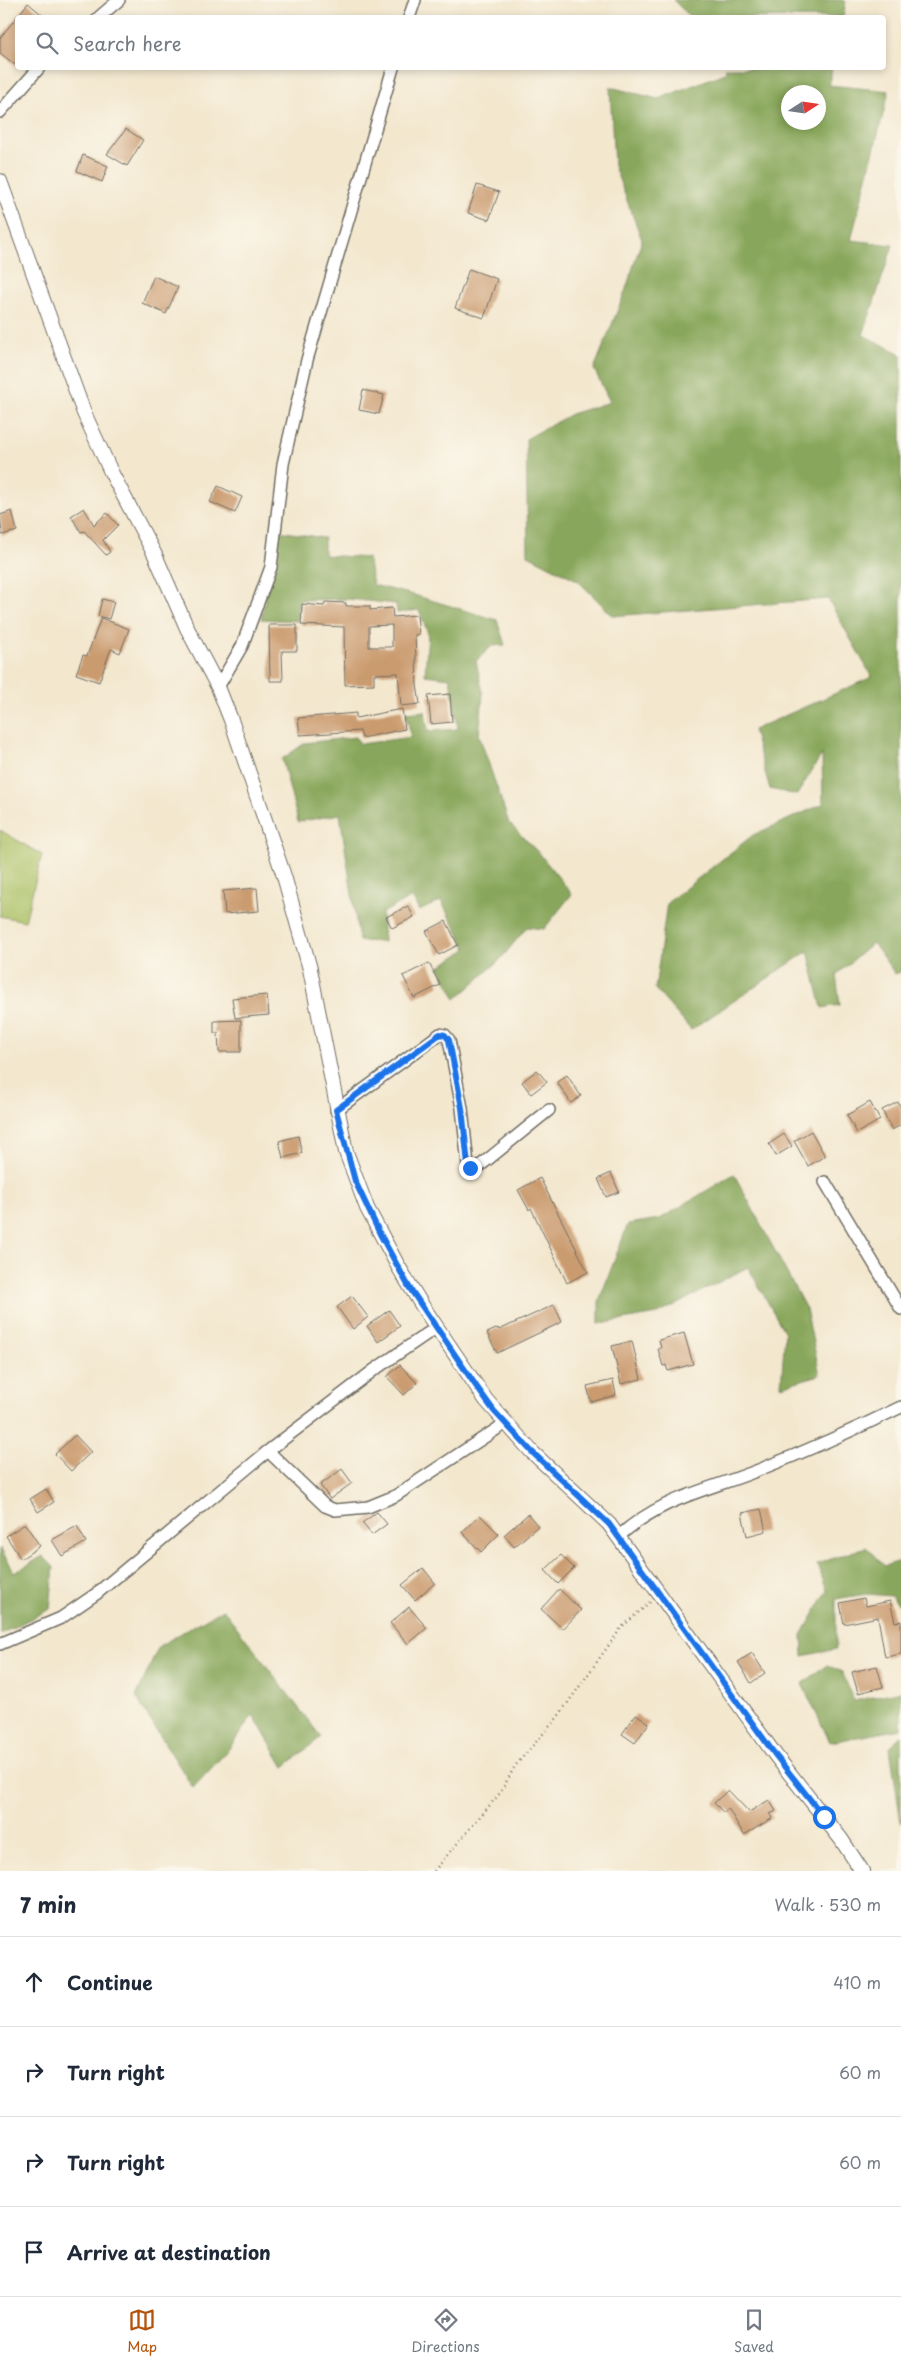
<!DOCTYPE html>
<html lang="en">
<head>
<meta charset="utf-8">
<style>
  body { margin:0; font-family:"Playpen Sans",sans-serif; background:#f6f6f7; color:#1f2937 }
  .compass { position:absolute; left:781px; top:85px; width:45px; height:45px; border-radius:50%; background:#fff; box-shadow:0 2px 8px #0003; rotate:78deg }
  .stop { position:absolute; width:15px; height:15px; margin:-11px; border:4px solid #1a73e8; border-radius:50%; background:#fff }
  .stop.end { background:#1a73e8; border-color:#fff; box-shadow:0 1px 5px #0008 }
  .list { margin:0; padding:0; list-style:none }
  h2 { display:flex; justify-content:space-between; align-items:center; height:65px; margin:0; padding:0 20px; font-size:21px }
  h2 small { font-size:16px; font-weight:400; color:#747a83 }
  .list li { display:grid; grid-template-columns:32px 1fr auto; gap:15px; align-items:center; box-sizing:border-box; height:90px; padding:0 20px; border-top:1px solid #e0e1e3 }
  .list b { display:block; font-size:19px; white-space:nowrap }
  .list em { font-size:16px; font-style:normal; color:#747a83 }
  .icon { flex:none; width:28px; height:28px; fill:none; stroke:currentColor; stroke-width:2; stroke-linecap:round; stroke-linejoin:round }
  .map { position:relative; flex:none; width:901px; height:1871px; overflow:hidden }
  .search { position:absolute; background:#fff; box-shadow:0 2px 8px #0003; left:15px; right:15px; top:15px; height:55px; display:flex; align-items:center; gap:12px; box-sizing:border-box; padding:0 18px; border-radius:5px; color:#747a83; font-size:19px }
  .sheet { height:425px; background:#fff }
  nav { display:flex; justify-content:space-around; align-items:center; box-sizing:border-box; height:70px; border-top:1px solid #e0e1e3; background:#fff; font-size:14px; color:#747a83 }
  nav a { display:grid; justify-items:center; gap:2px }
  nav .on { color:#b45309 }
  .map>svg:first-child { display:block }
  .green { fill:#acc166; stroke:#6c7648 }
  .forest { fill:#89a75b; stroke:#5a6943; fill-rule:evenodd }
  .building { fill:#cb9b70; fill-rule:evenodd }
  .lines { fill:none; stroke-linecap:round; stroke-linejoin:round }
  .minor-casing { stroke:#716d64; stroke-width:14 }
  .tertiary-casing { stroke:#716d64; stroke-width:16 }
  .path { stroke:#716d64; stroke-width:2.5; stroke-dasharray:1 4; stroke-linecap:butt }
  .minor { stroke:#fff; stroke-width:11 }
  .tertiary { stroke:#fff; stroke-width:14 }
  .route { stroke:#1a73e8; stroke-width:6 }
</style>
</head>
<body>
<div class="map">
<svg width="901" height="1871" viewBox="0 0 901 1871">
  <rect width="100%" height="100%" fill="#fbf7ec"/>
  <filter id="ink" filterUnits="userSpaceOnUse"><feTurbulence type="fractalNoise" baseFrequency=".02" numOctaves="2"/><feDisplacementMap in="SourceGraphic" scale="10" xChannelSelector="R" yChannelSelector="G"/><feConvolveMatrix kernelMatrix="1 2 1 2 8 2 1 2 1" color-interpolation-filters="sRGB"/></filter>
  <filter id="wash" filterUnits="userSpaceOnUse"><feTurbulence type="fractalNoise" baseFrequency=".0096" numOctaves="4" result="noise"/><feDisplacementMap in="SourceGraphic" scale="20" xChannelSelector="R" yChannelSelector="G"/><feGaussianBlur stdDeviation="1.12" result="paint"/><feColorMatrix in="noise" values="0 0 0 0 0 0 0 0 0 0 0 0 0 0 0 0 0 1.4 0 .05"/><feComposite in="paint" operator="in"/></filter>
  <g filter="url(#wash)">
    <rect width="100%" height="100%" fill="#f3e7ce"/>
    <path class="green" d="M0,830L42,855L25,921L0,916Z"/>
    <path class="forest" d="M673,0H843L846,2L843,17L691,18Z
      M725,68H832L829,85L889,91L851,240L893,245L863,335L901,354V972L895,974L873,943L836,975L840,1005L822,1008L808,951L691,1030L655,989L667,903L753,835L823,804L822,754L797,795L770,789L753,730L872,677L828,599L613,616L577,580L528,555L526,439L571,414L610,402L594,369L625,292L642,240L614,166L610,87L658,99L727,72ZM788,92H818V122H788Z
      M279,531L324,538V555L368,558L373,585L414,595L497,620L505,645L492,646L476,661L483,694L479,735L509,823L538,852L572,894L544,929L527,927L499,961L456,999L439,967L467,949L441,901L419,911L412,897L382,913L384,942L359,941L340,814L298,822L282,759L305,743L355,737L361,744L411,737L406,713L425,711L428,731L458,729L450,678L425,675L428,633L419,610L397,613L396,604L349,599L299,600L297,621L261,619Z
      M734,1174L806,1309L820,1375L781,1386L785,1333L748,1267L658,1314L599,1324V1301L628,1224L660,1219Z
      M866,1547L884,1566L901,1561V1607L891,1596L866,1594L836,1599V1649L803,1656L802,1635L827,1591L817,1564Z
      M0,1548L14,1573L43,1556L54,1567L50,1609L0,1634Z
      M223,1609L321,1737L284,1767L253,1715L228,1750L193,1788L136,1697L159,1646Z
      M827,1665L842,1672L854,1701L901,1691V1729L830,1742L802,1684Z
      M901,1734V1823L890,1748Z"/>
    <g id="blocks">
      <path class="building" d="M28,3L46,18H18V67L0,53V38Z
        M126,129L143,140L127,166L107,154Z
        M83,155L108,166L102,182L77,171Z
        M477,185L499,192L489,220L468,213Z
        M469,269L497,279L484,318L455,308Z
        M154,276L178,287L166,314L142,303Z
        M363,390L384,395L379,414L359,410Z
        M218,486L242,497L235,513L210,502Z
        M84,508L94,525L107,513L118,525L103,540L110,552L106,555L84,531L81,532L71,516Z
        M12,511L17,531L2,535L0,515Z
        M102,599L114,602L109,619L98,616Z
        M325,602L346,603V606H370V610L392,608L393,617L417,615L419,634L415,635L417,685L420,704L401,706L398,673L374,674V684L345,685L344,627L301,625L302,604L324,606ZM392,625V647H369V626Z
        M101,618L129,629L120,653L111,649L99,682L76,674L83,655L87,656Z
        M269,625H297V651H282L283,681H270Z
        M450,694L452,722L431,724L428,696Z
        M402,709L405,729L362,738L360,731L300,735L298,718L356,713V718Z
        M257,888L259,911L225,914L223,891Z
        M408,906L414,917L392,928L386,917Z
        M446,921L458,945L439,955L426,931Z
        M429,963L440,985L414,998L403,976Z
        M267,995L269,1015L235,1018L232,998Z
        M241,1020V1052H219L218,1033H214V1021Z
        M537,1070L547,1082L531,1094L522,1082Z
        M567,1075L581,1096L571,1103L557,1082Z
        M870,1102L880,1120L857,1133L847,1115Z
        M898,1102L901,1108V1125L892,1130L882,1110Z
        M811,1131L825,1156L808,1166L794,1141Z
        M784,1134L792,1146L776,1156L769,1144Z
        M298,1136L302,1153L283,1158L279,1141Z
        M611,1173L619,1192L606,1197L598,1179Z
        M540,1178L588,1272L567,1283L531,1208L529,1210L518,1190Z
        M352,1296L368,1317L353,1329L337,1307Z
        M554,1305L562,1322L497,1353L487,1333L498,1328L499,1330Z
        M389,1310L400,1326L378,1342L367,1326Z
        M684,1333L693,1364L668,1371L666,1365L663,1366L658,1349L661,1348L659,1340Z
        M632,1341L641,1379L621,1384L612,1346Z
        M400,1365L417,1383L404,1395L387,1377Z
        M613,1380L616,1395L591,1402L587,1386Z
        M75,1435L91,1452L71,1471L55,1454Z
        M342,1469L352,1483L330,1499L320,1485Z
        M46,1489L54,1502L38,1512L30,1499Z
        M761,1509L766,1531L747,1536L742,1513Z
        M377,1512L387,1524L372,1535L362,1523Z
        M528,1514L538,1526L514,1547L504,1535Z
        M480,1515L499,1534L481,1552L462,1532Z
        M25,1524L40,1546L21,1559L6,1536Z
        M77,1526L86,1542L62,1556L52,1540Z
        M561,1555L574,1568L558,1584L545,1570Z
        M423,1568L435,1583L415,1600L402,1585Z
        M559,1589L581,1610L563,1629L541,1609Z
        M864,1598L866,1606L890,1601L895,1622L901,1621V1654L885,1657L878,1617L844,1624L840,1603Z
        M409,1607L427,1628L408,1644L390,1623Z
        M752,1653L765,1673L751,1683L738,1662Z
        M877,1666L883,1687L858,1693L852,1672Z
        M636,1714L649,1723L635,1743L622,1734Z
        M728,1790L749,1812L769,1800L776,1811L770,1814L773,1818L744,1835L728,1808L724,1813L714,1803Z"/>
    </g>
  </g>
  <g filter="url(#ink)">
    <use href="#blocks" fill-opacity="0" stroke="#716d64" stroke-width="1"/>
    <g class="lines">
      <defs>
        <path id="minor" d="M98,18L119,0
          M409,18L415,0
          M0,112L39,68
          M218,687L242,646L271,567L283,464L307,360L393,68
          M336,1110L440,1034L445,1035L449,1040L462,1108L468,1165L476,1169L549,1110
          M825,1182L901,1309
          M268,1451L325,1506L335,1510L368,1507L395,1496L506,1423
          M618,1537C660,1499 701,1492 751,1473C802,1453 852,1431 901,1407
          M0,1644L61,1618L96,1594L268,1451L374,1370L437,1327"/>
        <path id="tertiary" d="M0,181L84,413L111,472L155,555L187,628L218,687L231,720L284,876L310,969L346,1152L367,1208L398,1266L423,1307L486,1400L532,1452L609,1524L776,1756L841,1839L862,1871"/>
      </defs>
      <use href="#minor" class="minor-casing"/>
      <use href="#tertiary" class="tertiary-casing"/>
      <path class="path" d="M434,1871L500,1793L515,1766L557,1718L621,1628L650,1602"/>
      <use href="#minor" class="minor"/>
      <use href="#tertiary" class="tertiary"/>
    </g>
  </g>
  <g class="lines" filter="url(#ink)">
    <path class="route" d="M470,1168L468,1165L462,1108L449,1040L445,1035L440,1034L336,1110L355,1181L380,1234L409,1287L476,1386L494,1411L532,1452L609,1524L776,1756L824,1817"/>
  </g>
</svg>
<svg class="compass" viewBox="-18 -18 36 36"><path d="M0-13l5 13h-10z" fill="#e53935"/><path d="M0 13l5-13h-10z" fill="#747a83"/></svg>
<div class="stop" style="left:824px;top:1817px"></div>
<div class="stop end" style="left:470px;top:1168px"></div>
<div class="search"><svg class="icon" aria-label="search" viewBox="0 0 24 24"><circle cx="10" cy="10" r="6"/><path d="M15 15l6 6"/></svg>Search here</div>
</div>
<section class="sheet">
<h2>7 min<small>Walk · 530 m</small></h2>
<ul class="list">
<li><svg class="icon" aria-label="ahead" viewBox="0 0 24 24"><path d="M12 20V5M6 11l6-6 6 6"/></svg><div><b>Continue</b></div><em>410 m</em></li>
<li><svg class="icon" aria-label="right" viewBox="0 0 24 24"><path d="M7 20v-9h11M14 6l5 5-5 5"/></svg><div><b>Turn right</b></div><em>60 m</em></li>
<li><svg class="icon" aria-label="right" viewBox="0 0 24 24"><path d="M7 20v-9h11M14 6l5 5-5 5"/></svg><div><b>Turn right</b></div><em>60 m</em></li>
<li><svg class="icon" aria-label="arrive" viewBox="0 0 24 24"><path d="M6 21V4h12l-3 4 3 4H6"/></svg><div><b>Arrive at destination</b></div></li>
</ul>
</section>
<nav>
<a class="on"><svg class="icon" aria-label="map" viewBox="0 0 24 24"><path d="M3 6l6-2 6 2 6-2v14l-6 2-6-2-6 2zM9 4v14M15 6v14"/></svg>Map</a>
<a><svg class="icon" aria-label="directions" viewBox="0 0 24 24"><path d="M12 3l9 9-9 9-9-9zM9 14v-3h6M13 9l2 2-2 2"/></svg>Directions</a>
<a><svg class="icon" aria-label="saved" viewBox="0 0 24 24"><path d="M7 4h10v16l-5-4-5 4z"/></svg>Saved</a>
</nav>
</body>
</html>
